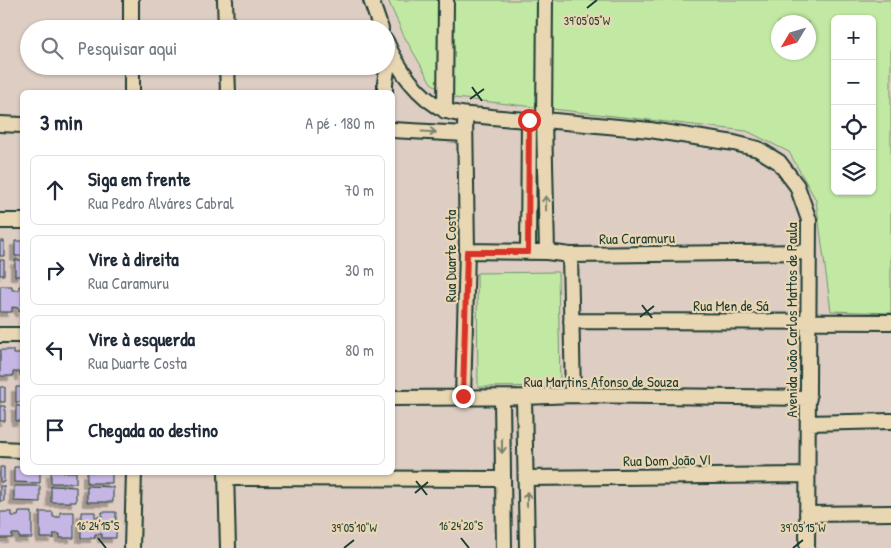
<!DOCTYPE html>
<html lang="pt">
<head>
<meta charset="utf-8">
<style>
  body { margin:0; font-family:"Patrick Hand",sans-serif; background:#f2f2f3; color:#1f2937 }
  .controls { position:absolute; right:15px; top:15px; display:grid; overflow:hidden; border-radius:8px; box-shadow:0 1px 4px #0004 }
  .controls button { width:45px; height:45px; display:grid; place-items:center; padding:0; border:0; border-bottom:1px solid #e0e1e3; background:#fff; color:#1f2937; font:25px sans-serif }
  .compass { position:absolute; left:771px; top:15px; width:45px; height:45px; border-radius:50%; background:#fff; box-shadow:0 1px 4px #0004; rotate:232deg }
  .stop { position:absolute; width:15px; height:15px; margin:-11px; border:4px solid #d93025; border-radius:50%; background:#fff }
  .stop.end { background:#d93025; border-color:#fff; box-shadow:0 1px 5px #0008 }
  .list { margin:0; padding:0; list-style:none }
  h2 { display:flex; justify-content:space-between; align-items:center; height:65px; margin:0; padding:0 20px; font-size:21px }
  h2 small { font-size:16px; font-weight:400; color:#747a83 }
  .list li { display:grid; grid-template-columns:32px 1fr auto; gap:15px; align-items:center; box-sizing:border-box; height:70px; margin:0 10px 10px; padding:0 10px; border:1px solid #e0e1e3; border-radius:8px }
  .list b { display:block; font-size:19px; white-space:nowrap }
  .list p { margin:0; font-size:16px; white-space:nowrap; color:#747a83 }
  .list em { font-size:16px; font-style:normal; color:#747a83 }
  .icon { flex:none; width:28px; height:28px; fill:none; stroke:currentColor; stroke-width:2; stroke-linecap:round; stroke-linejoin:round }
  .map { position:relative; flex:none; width:891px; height:548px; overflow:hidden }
  .search { position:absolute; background:#fff; box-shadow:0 1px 4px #0004; left:20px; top:20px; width:375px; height:55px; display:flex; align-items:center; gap:12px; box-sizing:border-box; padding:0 18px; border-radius:28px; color:#747a83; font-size:19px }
  .panel { position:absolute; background:#fff; box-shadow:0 1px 4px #0004; left:20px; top:90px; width:375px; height:385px; border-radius:8px }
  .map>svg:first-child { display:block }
  .green { fill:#c2e9a4; stroke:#70936c; fill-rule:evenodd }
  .building { fill:#c6b6e6; stroke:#1f3d34; filter:url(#shadow) }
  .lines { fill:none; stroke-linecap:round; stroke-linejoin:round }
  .street-casing { stroke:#1f3d34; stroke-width:18 }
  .street { stroke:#e9d7b4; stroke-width:14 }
  .oneway { stroke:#7a826e }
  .route { stroke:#d93025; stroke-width:6 }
  .ticks { fill:none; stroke:#1f3d34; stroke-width:2 }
  .labels { text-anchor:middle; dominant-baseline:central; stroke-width:4.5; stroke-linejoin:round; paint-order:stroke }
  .street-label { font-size:15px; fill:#1f3d34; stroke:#e9d7b4 }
  .ticks-label { font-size:12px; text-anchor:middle; fill:#1f3d34; stroke:#e9d7b4; stroke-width:4.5; stroke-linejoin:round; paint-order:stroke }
</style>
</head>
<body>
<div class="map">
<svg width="891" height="548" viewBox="0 0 891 548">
  <defs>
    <filter id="shadow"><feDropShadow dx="-4.5" dy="4.5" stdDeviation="0" flood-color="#0004"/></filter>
  </defs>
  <rect width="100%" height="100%" fill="#decdc3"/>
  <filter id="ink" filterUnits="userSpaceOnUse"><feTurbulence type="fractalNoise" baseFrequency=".02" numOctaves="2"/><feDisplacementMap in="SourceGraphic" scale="10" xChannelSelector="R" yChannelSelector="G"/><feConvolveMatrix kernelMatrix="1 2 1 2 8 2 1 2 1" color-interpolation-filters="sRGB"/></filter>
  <g filter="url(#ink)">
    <path class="green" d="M388,0H891V313L831,311L816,200L789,152L747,131L455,98L431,83L404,36ZM835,19H872V191H835ZM778,22H808V52H778Z
      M558,272L560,386L478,387L477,273Z"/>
    <path class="building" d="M0,241H4V256H0Z
      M15,241H22V256H15Z
      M0,260H4V275H0Z
      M15,260H22V276H15Z
      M0,286H12V290H19V286H22V312H19V308L12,307V312H0Z
      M0,350H13V354H20V350H22V376H20V372H13V376H0Z
      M0,387H5V402H0Z
      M16,387H22V402H16Z
      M0,406H5V421H0Z
      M16,406H22V421H16Z
      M0,467H4V482H0Z
      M14,467H22V472H40V483L14,482Z
      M51,472H76V483H51Z
      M87,472H112V483H87Z
      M0,486H4V501H0Z
      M14,486H40V502L14,501Z
      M51,486L76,487V502H51Z
      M87,486L113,487V502H87Z
      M0,512H12V516H18L19,512H32V538H19V534H12V538H0Z
      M40,512H53V517H60V512H74V538H60V534H53L54,538H40Z
      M81,512H95V517H102V512H116V538H102V534H95V538H81Z"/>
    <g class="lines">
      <defs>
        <path id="street" d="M131,0V29
          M225,0L226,29
          M371,0L381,29
          M545,0L544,120L547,252
          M386,41C397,67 418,98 445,110C456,115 470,115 482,116C503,118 523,121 544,120L650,130L734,143L758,149L779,162L797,186L809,220L807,548
          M132,66V92
          M227,66L228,92
          M385,92V83L390,51
          M445,111L446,0
          M0,124L22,125
          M392,130L465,134
          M0,221H22
          M467,251L547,252L570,255L808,252
          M528,252L529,120
          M570,255L573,395
          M571,321L891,322
          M0,335H22
          M463,397L467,251L465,115
          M524,397L527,548
          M392,398L524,397L573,395L809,398
          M502,398L504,548
          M808,423L891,421
          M0,449L22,450
          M226,472L228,548
          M226,478L502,479
          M526,478L807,475
          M807,514L891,513
          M132,548L134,472"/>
      </defs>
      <use href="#street" class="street-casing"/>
      <use href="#street" class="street"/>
    </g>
    <defs><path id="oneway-shaft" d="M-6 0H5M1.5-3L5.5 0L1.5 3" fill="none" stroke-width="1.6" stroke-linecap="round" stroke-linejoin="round" transform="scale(1.25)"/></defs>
    <g class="oneway">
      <use href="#oneway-shaft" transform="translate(429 132) rotate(3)"/>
      <use href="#oneway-shaft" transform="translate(546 203) rotate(-91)"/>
      <use href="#oneway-shaft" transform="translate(502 446) rotate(90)"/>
      <use href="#oneway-shaft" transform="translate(527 499) rotate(-90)"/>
    </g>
  </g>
  <g class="lines" filter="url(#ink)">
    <path class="route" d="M463,396L467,252H528L529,120"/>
  </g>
  <path class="ticks" d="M587,8L597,0M472,87L482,101M470,99L484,89M642,305L652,318M640,317L654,306M416,481L427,495M415,493L428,482M98,538L106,548M461,538L469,548M344,548L354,540M793,548L803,540"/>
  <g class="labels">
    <g class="street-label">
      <text transform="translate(637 238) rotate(-1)">Rua Caramuru</text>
      <text transform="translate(450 256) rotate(-90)">Rua Duarte Costa</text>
      <text x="731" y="305">Rua Men de Sá</text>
      <text transform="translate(791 320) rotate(-90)">Avenida João Carlos Mattos de Paula</text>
      <text x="601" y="381">Rua Martins Afonso de Souza</text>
      <text transform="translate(667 460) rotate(-1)">Rua Dom João VI</text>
    </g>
  </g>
  <g class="ticks-label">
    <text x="587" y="25">39°05'05"W</text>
    <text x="98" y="530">16°24'15"S</text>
    <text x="461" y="530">16°24'20"S</text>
    <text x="354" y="532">39°05'10"W</text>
    <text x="803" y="532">39°05'15"W</text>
  </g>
</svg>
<div class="controls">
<button>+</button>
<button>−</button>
<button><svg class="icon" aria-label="locate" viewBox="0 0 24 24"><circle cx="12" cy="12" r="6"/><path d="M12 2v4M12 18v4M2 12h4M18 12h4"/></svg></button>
<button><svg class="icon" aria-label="layers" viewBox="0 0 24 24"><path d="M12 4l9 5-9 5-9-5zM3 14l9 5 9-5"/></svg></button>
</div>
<svg class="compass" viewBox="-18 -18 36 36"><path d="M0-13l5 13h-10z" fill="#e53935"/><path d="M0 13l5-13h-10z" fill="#747a83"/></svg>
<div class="stop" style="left:529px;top:120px"></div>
<div class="stop end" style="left:463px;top:396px"></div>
<div class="search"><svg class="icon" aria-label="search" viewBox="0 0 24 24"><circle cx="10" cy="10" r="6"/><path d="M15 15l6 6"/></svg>Pesquisar aqui</div>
<section class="panel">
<h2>3 min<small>A pé · 180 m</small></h2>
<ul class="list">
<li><svg class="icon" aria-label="ahead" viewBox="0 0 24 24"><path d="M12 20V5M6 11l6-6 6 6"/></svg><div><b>Siga em frente</b><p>Rua Pedro Alváres Cabral</p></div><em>70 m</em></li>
<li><svg class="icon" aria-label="right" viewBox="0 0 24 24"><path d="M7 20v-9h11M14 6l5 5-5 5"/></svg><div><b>Vire à direita</b><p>Rua Caramuru</p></div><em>30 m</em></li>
<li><svg class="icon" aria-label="left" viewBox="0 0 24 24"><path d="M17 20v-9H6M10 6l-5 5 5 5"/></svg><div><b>Vire à esquerda</b><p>Rua Duarte Costa</p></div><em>80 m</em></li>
<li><svg class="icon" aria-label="arrive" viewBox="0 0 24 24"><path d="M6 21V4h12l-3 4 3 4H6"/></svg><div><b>Chegada ao destino</b></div></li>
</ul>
</section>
</div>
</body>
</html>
